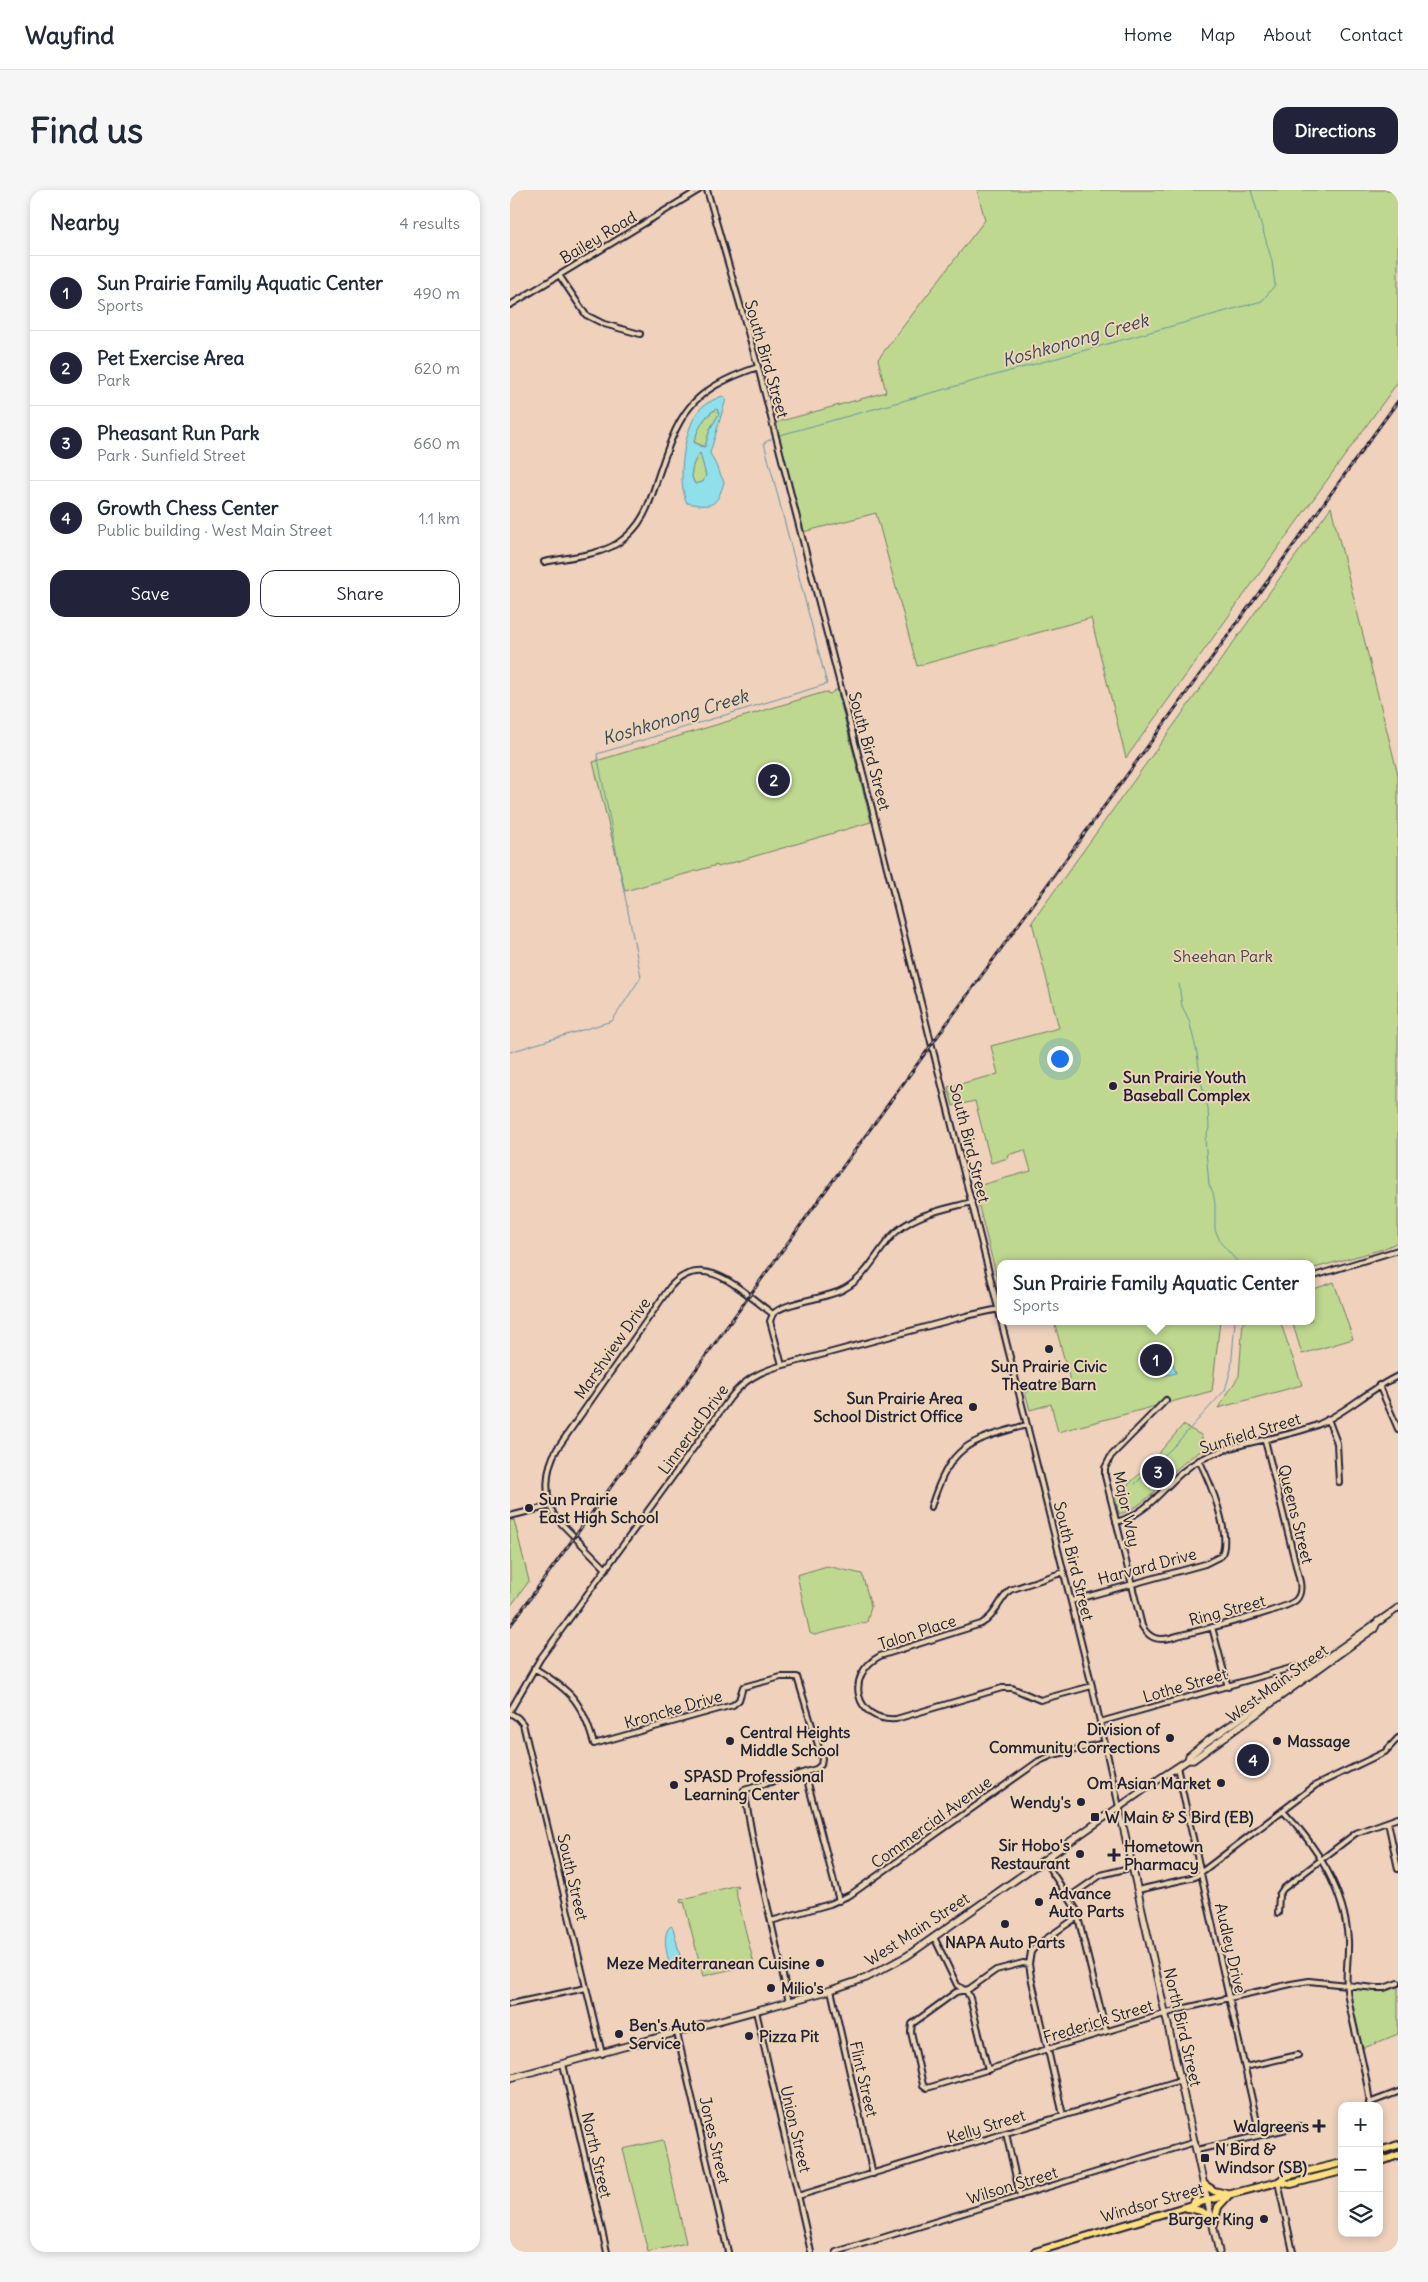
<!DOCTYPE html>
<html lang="en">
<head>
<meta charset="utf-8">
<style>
  body { margin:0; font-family:Delius,sans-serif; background:#f6f6f7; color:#1f2937 }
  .controls { position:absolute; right:15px; bottom:15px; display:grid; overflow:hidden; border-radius:10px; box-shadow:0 2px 8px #0003 }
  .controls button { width:45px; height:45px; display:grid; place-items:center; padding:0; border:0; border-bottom:1px solid #e0e1e3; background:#fff; color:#1f2937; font:25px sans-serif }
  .you { position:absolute; left:549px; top:868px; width:18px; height:18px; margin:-12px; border:4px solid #fff; border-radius:50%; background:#1a73e8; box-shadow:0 0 0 8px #1a73e833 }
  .badge { display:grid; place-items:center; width:32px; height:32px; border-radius:50%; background:#22223b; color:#fff; font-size:16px; font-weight:700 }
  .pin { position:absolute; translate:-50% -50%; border:2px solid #fff; box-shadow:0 1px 5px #0006 }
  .popup { position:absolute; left:487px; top:1070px; width:318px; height:65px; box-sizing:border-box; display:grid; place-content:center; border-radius:10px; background:#fff; filter:drop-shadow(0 1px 4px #0005); font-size:16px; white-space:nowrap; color:#747a83 }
  .popup b { font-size:19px; color:#1f2937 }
  .popup::after { content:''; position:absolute; left:50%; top:100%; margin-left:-10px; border:10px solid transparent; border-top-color:#fff }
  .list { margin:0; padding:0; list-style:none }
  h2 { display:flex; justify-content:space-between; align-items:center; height:65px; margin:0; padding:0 20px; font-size:21px }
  h2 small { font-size:16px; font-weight:400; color:#747a83 }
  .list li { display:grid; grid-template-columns:32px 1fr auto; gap:15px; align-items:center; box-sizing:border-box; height:75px; padding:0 20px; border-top:1px solid #e0e1e3 }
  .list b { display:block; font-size:19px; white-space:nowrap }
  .list p { margin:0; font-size:16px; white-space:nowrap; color:#747a83 }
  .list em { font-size:16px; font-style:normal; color:#747a83 }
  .actions { display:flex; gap:10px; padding:15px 20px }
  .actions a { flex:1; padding:11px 0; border:1px solid #22223b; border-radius:15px; text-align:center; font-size:18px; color:#22223b }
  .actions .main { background:#22223b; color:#fff }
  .icon { flex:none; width:28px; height:28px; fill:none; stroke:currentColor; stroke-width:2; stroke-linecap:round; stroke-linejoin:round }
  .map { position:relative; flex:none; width:888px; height:2062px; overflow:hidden; border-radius:15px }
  header { display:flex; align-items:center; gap:30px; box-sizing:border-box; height:70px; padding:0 25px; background:#fff; border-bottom:1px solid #e0e1e3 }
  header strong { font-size:24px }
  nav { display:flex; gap:28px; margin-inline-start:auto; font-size:18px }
  .intro { display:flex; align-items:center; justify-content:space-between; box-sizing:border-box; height:120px; padding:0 30px }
  h1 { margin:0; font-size:35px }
  .button { padding:12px 22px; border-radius:15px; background:#22223b; color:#fff; font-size:18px; font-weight:700 }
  main { display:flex; gap:30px; padding:0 30px }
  aside { flex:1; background:#fff; border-radius:15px; box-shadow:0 2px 8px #0003 }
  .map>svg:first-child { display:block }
  .green { fill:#bed88f; stroke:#707d65 }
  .water { fill:#8fe0eb; stroke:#6394a5; fill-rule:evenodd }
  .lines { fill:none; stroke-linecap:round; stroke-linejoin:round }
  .stream { stroke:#6394a5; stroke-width:1 }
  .street-casing { stroke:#22223b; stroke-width:8 }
  .secondary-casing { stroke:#22223b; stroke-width:9 }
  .primary-casing { stroke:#22223b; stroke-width:10 }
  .street { stroke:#edd5b5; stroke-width:4 }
  .secondary { stroke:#edd5b5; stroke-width:5.5 }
  .primary { stroke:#ffdf80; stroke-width:6 }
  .rail-casing { stroke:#22223b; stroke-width:3 }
  .rail { stroke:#edd5b5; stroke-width:1; stroke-dasharray:4; stroke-linecap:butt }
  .poi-dot { fill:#22223b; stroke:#edd5b5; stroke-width:2 }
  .labels { text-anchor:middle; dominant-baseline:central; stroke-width:4; stroke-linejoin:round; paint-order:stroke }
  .street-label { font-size:16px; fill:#22223b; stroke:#edd5b5 }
  .park-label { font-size:16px; fill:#41464c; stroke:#edd5b5 }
  .poi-label { font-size:16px; font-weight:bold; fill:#22223b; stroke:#edd5b5; text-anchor:start }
  .water-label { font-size:18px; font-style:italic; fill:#38485e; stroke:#edd5b5 }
</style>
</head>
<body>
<header>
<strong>Wayfind</strong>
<nav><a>Home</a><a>Map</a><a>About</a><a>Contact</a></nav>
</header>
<div class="intro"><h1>Find us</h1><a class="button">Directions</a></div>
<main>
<aside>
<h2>Nearby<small>4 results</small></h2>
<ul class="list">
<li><span class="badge">1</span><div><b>Sun Prairie Family Aquatic Center</b><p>Sports</p></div><em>490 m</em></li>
<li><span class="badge">2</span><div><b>Pet Exercise Area</b><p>Park</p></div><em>620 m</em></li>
<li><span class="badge">3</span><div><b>Pheasant Run Park</b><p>Park · Sunfield Street</p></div><em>660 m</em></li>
<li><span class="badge">4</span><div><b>Growth Chess Center</b><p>Public building · West Main Street</p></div><em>1.1 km</em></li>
</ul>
<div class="actions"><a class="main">Save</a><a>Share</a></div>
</aside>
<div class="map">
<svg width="888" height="2062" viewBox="0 0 888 2062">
  <rect width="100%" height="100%" fill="#efd1bc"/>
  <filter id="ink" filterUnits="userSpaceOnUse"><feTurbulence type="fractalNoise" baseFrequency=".02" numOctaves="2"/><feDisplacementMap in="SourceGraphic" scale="10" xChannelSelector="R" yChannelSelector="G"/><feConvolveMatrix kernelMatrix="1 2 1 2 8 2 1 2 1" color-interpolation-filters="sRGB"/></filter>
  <g filter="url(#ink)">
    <path class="green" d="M467,0H888V192L616,568L581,428L407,476L366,323L293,342L264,233L376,202L368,169L475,30Z
      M207,219L209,224L200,239L195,257L184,252C187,240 195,224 207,219Z
      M191,262L196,286L194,292L185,294C178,282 183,272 191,262Z
      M821,317L888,585V1052L873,1059L801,1079V1074H491V1104L464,997L521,981L515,960L497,965L498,968L481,973L465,911L443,916L438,897L488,884L481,856L549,838L522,732Z
      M327,499L361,632L208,677L207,675L115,701L83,572L315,502L320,504Z
      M824,1092L843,1149L792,1164L782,1131H801V1100Z
      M544,1131H710L702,1201L548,1242L541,1214L520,1220L515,1202L560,1190Z
      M733,1131H770L792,1195L708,1218L729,1186Z
      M673,1235L691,1245L696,1259C661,1273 643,1316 609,1324L605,1307L637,1277Z
      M4,1330L19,1391L0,1417V1331Z
      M317,1376L352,1384L361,1416L357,1432L304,1445L300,1443L287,1385Z
      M227,1695L228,1698L225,1699L244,1774L193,1786L174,1712L171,1713L170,1710Z
      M888,1793V1844L849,1860L836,1796L865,1798Z
      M153,1950L176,2053L138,2062L113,1959Z"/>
    <path class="water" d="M212,206L216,209L200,263L214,292C206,319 201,317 177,313C166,293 174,233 192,217C197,212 206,209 212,206ZM207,219L209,224L200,239L195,257L189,256L184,252C187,241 195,223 207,219ZM190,263L196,285L193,292L185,294C178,283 183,272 190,263Z
      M641,1155H652L657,1157L654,1164L648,1163L650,1170L661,1167L666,1183C641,1190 620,1180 641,1155Z
      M161,1736L163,1738L171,1770L170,1775L165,1777L160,1775C157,1765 151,1743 161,1736Z"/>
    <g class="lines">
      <path class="stream" d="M270,245L752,111L765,95L762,71L741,0
        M669,794L672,816L679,830L687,863L691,892L698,918L699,938L695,950L699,995L703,1002L705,1014V1040L711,1053L726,1070L727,1074
        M0,862L102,831L131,787L87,564L317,494L254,253L261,249
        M625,1294L665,1255L715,1200L721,1179L725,1131"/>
      <defs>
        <path id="street" d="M197,0L248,177L363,622L491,1130
          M49,85L76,125L94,134L130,144
          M0,115L189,0
          M34,372C57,367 88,366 108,353C132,337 139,316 147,290C169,223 178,201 248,177
          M801,1087L888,1060
          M263,1124C273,1112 317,1109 334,1099C355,1088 365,1066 380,1048C401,1024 432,1020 462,1012
          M263,1124L260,1131L272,1175
          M491,1131L582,1496L609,1617
          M869,1195L888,1239
          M656,1210L601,1266L595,1278V1286L632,1436C639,1448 647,1451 660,1448C682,1442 775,1421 786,1410C791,1405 791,1398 790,1392L755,1250
          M818,1229L827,1253L829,1292
          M421,1317C441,1255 457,1251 517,1235
          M0,1326L40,1316
          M606,1332C646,1321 657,1287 690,1270C726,1251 770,1250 807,1235C836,1223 859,1199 888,1186
          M96,1379L45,1327C34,1307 35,1279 47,1259L160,1097C194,1058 233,1103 263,1124
          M554,1382L500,1400C489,1410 485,1427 471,1434L370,1466C334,1485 345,1532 386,1529L492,1498H502L530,1510L582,1496
          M561,1411L695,1374L711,1366C723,1346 699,1290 689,1270
          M702,1437L718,1497
          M24,1478C62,1501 72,1512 84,1554L223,1515L229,1510L233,1497L271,1487H287L312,1568L311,1575L306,1579L234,1600L244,1656L279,1812
          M766,1483L770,1490
          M0,1521L30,1469L220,1208C234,1190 249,1182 270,1176L456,1126L489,1119
          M0,1523L8,1528L13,1534L92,1864
          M590,1532L781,1478L789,1477L796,1481
          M667,1577L750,1945
          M295,1582L329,1711
          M773,1620C806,1655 835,1701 838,1750C839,1769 834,1788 838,1807C844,1844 857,1879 860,1916
          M878,1632L888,1679
          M534,1670L566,1719L596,1841
          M628,1700L685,1687L806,1595L875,1562L888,1548
          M559,1707L591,1685L623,1677
          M768,1723L769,1705L773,1699L846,1643L888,1628
          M261,1731L320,1714L340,1705L529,1571L543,1565L595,1553
          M424,1747L447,1795L457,1802L460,1808L478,1880
          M519,1774L513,1773L486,1780L459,1799L446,1802L402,1834L401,1842L413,1895L417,1898L424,1896L493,1875L508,1868L671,1819L781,1794L799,1791L865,1798H874L888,1793
          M321,1800L363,1984
          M0,1814L76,1798
          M246,1821L301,2062
          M167,1843L218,2062
          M53,1874L97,2062
          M735,1877L788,1865
          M859,1913L888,1902
          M553,1925L521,1787L519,1774L521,1762L527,1755L569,1726
          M496,1943L510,2006
          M687,1960L790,1936
          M768,1992L783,2062
          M288,2006L671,1890
          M326,2062L685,1952"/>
        <path id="secondary" d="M678,1570L679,1566L695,1553L888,1418
          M609,1618L709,2062
          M0,1888L321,1800L356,1788L397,1766L652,1587L678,1570H683L855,1445L864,1439L868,1431"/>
        <path id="primary" d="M869,1961L888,1955
          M869,1972L888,1965
          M768,1992L781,1994L832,1981
          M683,2014L695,1995L704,2001L717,2004
          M677,2018C690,2020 696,2021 703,2033
          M704,2034L708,2017L718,2006
          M525,2062L698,2010L768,1992L777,1986L832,1973"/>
      </defs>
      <use href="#street" class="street-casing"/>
      <use href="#secondary" class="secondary-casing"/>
      <use href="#primary" class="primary-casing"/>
      <use href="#street" class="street"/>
      <use href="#secondary" class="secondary"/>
      <use href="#primary" class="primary"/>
      <defs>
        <path id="rail" d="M0,1436L888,211"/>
      </defs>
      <use href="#rail" class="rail-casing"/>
      <use href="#rail" class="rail"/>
    </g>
  </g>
  <g class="poi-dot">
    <circle cx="603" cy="896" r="5"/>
    <circle cx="539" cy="1159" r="5"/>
    <circle cx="463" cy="1217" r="5"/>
    <circle cx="19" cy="1318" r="5"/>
    <circle cx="660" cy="1548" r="5"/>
    <circle cx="220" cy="1551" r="5"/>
    <circle cx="767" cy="1551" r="5"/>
    <circle cx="711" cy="1593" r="5"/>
    <circle cx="164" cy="1595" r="5"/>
    <circle cx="571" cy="1612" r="5"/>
    <rect x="580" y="1622" width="10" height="10" rx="2.5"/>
    <circle cx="570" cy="1664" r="5"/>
    <path d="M601.5 1657.5h5v5h5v5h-5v5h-5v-5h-5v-5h5z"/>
    <circle cx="529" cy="1712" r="5"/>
    <circle cx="495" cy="1734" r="5"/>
    <circle cx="310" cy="1773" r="5"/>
    <circle cx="261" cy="1798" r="5"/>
    <circle cx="109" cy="1844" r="5"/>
    <circle cx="239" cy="1846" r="5"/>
    <path d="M806.5 1928.5h5v5h5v5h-5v5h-5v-5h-5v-5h5z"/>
    <rect x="690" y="1963" width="10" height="10" rx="2.5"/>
    <circle cx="754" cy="2029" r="5"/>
  </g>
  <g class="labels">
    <g class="street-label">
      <text transform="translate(88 47) rotate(-31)">Bailey Road</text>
      <text transform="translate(257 169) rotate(74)">South Bird Street</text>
      <text transform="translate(360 561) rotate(75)">South Bird Street</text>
      <text transform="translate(460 953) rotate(76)">South Bird Street</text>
      <text transform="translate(102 1158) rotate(-55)">Marshview Drive</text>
      <text transform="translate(183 1239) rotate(-54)">Linnerud Drive</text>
      <text transform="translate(740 1243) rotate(-17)">Sunfield Street</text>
      <text transform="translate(617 1319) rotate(78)">Major Way</text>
      <text transform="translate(786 1324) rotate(76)">Queens Street</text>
      <text transform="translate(564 1371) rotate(76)">South Bird Street</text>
      <text transform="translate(637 1376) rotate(-15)">Harvard Drive</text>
      <text transform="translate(717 1420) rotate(-15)">Ring Street</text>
      <text transform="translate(407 1442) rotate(-18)">Talon Place</text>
      <text transform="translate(767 1493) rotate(-36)">West Main Street</text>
      <text transform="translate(675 1495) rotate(-16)">Lothe Street</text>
      <text transform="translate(163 1519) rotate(-16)">Kroncke Drive</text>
      <text transform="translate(421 1632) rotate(-36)">Commercial Avenue</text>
      <text transform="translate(63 1687) rotate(77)">South Street</text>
      <text transform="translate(407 1739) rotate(-33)">West Main Street</text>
      <text transform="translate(721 1758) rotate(77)">Audley Drive</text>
      <text transform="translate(588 1831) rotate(-17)">Frederick Street</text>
      <text transform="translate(673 1837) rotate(77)">North Bird Street</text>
      <text transform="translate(354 1889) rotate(77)">Flint Street</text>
      <text transform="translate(476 1936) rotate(-17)">Kelly Street</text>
      <text transform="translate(286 1939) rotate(77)">Union Street</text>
      <text transform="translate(205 1950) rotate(77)">Jones Street</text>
      <text transform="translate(87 1965) rotate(77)">North Street</text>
      <text transform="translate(502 1995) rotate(-17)">Wilson Street</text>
      <text transform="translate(642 2012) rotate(-16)">Windsor Street</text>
    </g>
    <g class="park-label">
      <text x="713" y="766">Sheehan Park</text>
    </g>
    <g class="poi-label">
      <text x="613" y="887">Sun Prairie Youth<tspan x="613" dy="18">Baseball Complex</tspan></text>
      <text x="539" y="1176" text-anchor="middle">Sun Prairie Civic<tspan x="539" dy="18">Theatre Barn</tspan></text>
      <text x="453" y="1208" text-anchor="end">Sun Prairie Area<tspan x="453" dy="18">School District Office</tspan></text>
      <text x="29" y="1309">Sun Prairie<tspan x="29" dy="18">East High School</tspan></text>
      <text x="650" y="1539" text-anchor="end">Division of<tspan x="650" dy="18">Community Corrections</tspan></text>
      <text x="230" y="1542">Central Heights<tspan x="230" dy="18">Middle School</tspan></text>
      <text x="777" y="1551">Massage</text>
      <text x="174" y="1586">SPASD Professional<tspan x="174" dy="18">Learning Center</tspan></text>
      <text x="701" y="1593" text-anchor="end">Om Asian Market</text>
      <text x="561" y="1612" text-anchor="end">Wendy's</text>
      <text x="595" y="1627">W Main &amp; S Bird (EB)</text>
      <text x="560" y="1655" text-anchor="end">Sir Hobo's<tspan x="560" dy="18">Restaurant</tspan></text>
      <text x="614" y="1656">Hometown<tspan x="614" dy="18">Pharmacy</tspan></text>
      <text x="539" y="1703">Advance<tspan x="539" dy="18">Auto Parts</tspan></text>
      <text x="495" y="1752" text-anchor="middle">NAPA Auto Parts</text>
      <text x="300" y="1773" text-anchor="end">Meze Mediterranean Cuisine</text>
      <text x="271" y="1798">Milio's</text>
      <text x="119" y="1835">Ben's Auto<tspan x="119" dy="18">Service</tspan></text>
      <text x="249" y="1846">Pizza Pit</text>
      <text x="799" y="1936" text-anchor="end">Walgreens</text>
      <text x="705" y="1959">N Bird &amp;<tspan x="705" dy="18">Windsor (SB)</tspan></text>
      <text x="744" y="2029" text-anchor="end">Burger King</text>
    </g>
    <g class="water-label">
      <text transform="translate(565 150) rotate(-16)">Koshkonong Creek</text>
      <text transform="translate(165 527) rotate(-17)">Koshkonong Creek</text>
    </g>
  </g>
</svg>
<div class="controls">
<button>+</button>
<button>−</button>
<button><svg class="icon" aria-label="layers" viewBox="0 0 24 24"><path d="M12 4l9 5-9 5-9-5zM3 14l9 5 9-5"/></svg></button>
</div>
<div class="you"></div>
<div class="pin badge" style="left:646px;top:1170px">1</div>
<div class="popup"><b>Sun Prairie Family Aquatic Center</b>Sports</div>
<div class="pin badge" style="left:264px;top:590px">2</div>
<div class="pin badge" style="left:648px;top:1282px">3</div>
<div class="pin badge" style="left:743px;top:1570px">4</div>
</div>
</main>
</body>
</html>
